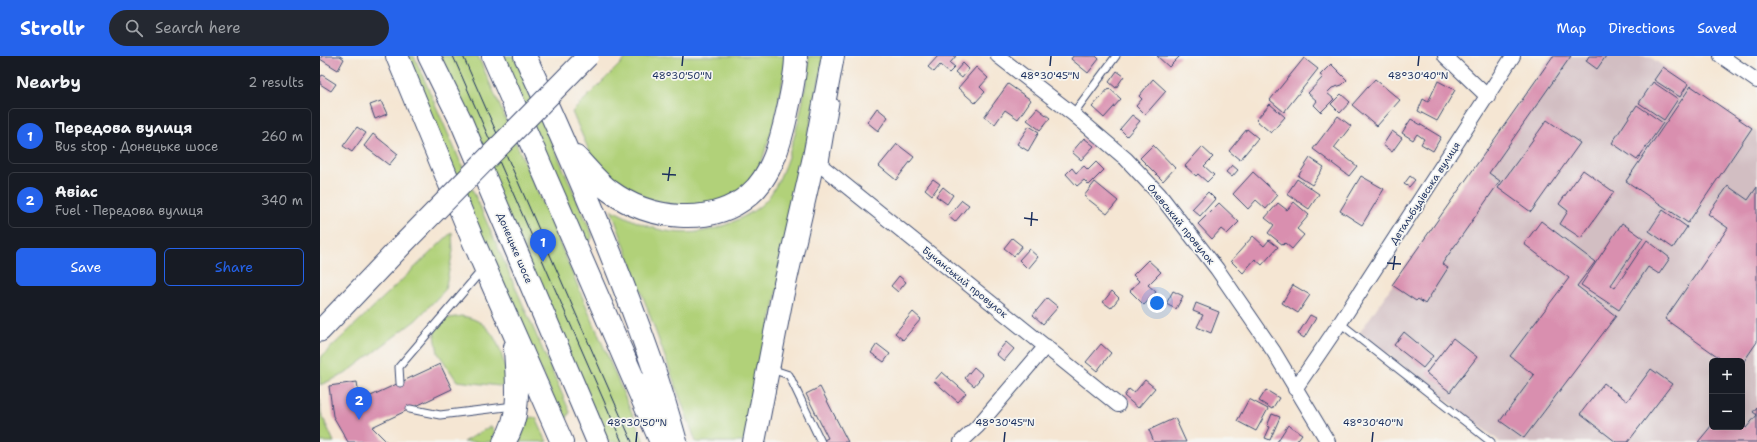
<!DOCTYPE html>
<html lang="en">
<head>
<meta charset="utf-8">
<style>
  body { margin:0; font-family:"Shantell Sans",sans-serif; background:#242831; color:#f1f3f6 }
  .controls { position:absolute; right:12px; bottom:12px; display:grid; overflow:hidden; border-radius:6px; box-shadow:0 4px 16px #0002 }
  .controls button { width:36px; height:36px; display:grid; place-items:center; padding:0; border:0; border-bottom:1px solid #363941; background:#171b24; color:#f1f3f6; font:20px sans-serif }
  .you { position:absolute; left:837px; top:247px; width:14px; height:14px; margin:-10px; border:3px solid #fff; border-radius:50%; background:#1a73e8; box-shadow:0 0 0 6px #1a73e833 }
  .badge { display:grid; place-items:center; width:26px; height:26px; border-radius:50%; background:#2563eb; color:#fff; font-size:13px; font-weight:700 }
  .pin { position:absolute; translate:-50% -33px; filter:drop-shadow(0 1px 2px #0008) }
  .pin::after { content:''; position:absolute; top:21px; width:14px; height:12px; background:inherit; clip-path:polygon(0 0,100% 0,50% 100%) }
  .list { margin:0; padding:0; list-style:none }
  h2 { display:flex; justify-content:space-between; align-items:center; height:52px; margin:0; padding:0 16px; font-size:17px }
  h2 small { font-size:13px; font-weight:400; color:#9ea1a6 }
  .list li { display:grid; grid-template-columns:26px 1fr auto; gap:12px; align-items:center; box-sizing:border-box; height:56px; margin:0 8px 8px; padding:0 8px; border:1px solid #363941; border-radius:6px }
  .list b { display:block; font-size:15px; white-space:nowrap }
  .list p { margin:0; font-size:13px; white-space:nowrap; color:#9ea1a6 }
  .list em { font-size:13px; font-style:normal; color:#9ea1a6 }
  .actions { display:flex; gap:8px; padding:12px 16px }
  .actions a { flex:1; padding:9px 0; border:1px solid #2563eb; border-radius:6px; text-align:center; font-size:14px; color:#2563eb }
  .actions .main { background:#2563eb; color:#fff }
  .icon { flex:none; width:22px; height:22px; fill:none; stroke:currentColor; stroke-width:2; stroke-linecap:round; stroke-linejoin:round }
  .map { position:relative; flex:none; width:1437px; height:386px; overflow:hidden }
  header { display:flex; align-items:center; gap:24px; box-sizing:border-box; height:56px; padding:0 20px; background:#2563eb; color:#fff }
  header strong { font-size:19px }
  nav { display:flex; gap:22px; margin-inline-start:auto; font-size:14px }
  .search { width:280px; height:36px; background:#242831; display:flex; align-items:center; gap:10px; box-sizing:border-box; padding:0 14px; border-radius:22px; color:#9ea1a6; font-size:15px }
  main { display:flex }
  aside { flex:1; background:#171b24 }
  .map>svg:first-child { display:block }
  .industrial { fill:#d2bec2; fill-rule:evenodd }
  .green { fill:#b1d179; stroke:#66806c }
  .building { fill:#d98faf }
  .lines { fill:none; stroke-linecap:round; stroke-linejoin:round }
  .lane-casing { stroke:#3c4a70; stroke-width:9 }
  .street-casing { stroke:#3c4a70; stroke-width:16 }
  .primary-casing { stroke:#3c4a70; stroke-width:23 }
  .highway-casing { stroke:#3c4a70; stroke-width:24 }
  .lane { stroke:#fff; stroke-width:7 }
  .street { stroke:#fff; stroke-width:14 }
  .primary { stroke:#fff; stroke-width:21 }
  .highway { stroke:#fff; stroke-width:22 }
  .tram { stroke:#1b2f5e; stroke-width:1 }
  .primary-bridge-casing { stroke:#3c4a70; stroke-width:23; stroke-linecap:butt }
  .primary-bridge { stroke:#fff; stroke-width:21 }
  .ticks { fill:none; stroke:#1b2f5e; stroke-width:1.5 }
  .labels { text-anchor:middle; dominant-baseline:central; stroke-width:3.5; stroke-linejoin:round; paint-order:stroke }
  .street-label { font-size:10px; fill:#1b2f5e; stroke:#f6f6f2 }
  .ticks-label { font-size:10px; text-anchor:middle; fill:#1b2f5e; stroke:#f6f6f2; stroke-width:3.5; stroke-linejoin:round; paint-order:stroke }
</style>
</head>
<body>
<header>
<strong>Strollr</strong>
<div class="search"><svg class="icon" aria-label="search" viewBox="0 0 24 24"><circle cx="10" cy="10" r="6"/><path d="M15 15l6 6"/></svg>Search here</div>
<nav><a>Map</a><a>Directions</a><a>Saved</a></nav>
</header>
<main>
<aside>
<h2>Nearby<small>2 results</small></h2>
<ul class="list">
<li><span class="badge">1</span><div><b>Передова вулиця</b><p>Bus stop · Донецьке шосе</p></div><em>260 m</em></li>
<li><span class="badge">2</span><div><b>Авіас</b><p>Fuel · Передова вулиця</p></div><em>340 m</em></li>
</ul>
<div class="actions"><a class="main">Save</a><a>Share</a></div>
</aside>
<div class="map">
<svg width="1437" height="386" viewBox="0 0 1437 386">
  <rect width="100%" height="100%" fill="#f6f6f2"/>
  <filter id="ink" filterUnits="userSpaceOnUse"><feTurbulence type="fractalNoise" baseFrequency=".025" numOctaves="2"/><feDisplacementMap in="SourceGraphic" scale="8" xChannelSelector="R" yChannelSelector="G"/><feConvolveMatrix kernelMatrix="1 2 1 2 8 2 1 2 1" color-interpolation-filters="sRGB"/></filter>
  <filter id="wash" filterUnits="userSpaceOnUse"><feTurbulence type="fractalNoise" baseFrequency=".012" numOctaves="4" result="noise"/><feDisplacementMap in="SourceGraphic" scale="16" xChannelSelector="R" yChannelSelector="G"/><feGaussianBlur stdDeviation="0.9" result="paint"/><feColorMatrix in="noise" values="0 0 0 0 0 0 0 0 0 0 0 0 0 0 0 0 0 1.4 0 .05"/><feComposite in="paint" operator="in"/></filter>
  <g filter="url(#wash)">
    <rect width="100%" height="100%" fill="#f5e6d3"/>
    <path class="industrial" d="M1231,0H1329L1437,76V386H1180L1040,276ZM1392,305H1422V371H1392Z"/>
    <path class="green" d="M81,0H94L250,356L247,362H242Z
      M118,0H158L232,169L324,386H287Z
      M182,0H194L272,178V182L269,186H265Z
      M308,0H467L456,61L439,114L417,139L373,154L310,138L282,115L270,97L252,56Z
      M489,0H504L427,386H376L291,153C334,177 368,186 415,165C427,159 439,153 448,142C470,114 487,37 489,0Z
      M132,176L133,195L125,234L96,264L25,318L0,329V302Z
      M141,260C177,264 184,301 188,331L137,325L118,297L114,274L125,263Z
      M0,344L1,357L14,386H0Z
      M212,361L216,362L227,386H199L209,362Z
      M171,370L176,379L174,386H143Z"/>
    <g id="blocks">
      <path class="building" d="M2,0H20L24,3L18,14L0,3Z
        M618,0H636L630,7L635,11L629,17L620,9L614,16L608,11Z
        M753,0H776L779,3L768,17L751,3Z
        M837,0H860L849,11Z
        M1233,0H1251L1169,117L1180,125L1122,208L1128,212L1105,248L1098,243L1096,245L1072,229Z
        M1269,0H1286L1277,13L1266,5Z
        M984,2L998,13L964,56L950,44Z
        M643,7L649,13L642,22L635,16Z
        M1011,8L1027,24L1022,29L1012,32L1007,37L1014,43L1001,56L994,49L997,45L988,37L1003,21L1000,19Z
        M656,11L668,22L660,31L665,36L655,47L638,32Z
        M1343,11L1368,28L1360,41L1334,24Z
        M797,15L804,20L796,32L789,26Z
        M2,19L16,28L11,35L0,28V22Z
        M833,23L846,35L825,59L816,50L822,43L819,40Z
        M1055,23L1080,44L1057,70L1032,49Z
        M1118,25L1135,34L1117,65L1098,55L1103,43L1108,46Z
        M1333,26L1358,43L1344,64L1319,47Z
        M688,28L711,44L698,63L685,54L675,68L664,61Z
        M1371,30L1432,72L1368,167L1306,125Z
        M789,32L801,43L784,62L772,51Z
        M1021,38L1030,46L1020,57L1011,48Z
        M61,45L67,58L55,63L50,49Z
        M950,48L965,61L951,77L936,64Z
        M1317,49L1343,67L1317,104L1292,87Z
        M557,52L568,61L558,75L547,66Z
        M717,52L730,62L720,74L707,64Z
        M812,59L820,65L807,80L800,73Z
        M1018,60L1031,70L1014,92L1037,110L1029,120L993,93Z
        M1091,63L1121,81L1113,95L1101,88L1104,83L1097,78L1093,84L1082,77Z
        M1227,64L1260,87L1211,156L1178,132Z
        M709,70L719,76L708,95L697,88Z
        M37,71L46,77L32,96L23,90Z
        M927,73L938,82L920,104L909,95Z
        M1072,75L1082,82L1072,96L1063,89Z
        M53,78L78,98L69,109L44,90Z
        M764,82L774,90L761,104L752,96Z
        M577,88L594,101L576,124L559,110Z
        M833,89L855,112L843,125L820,102Z
        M882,91L893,101L884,110L894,119L887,126L878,118L876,120L865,110Z
        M990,102L1004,111L992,129L978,120Z
        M776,106L784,114L769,129L764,124L757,130L746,118L752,112L756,117L764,110L768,114Z
        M912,109L918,114L912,121L906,116Z
        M1263,114L1294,136L1261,182L1240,168L1248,155L1239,148Z
        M933,116L958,139L946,153L936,144L928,153L913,138Z
        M1041,120L1064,133L1042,169L1020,155Z
        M1090,120L1095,124L1089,131L1084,128Z
        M613,123L620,128L612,139L605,133Z
        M977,123L999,138L989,153L967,138Z
        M775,126L798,145L787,158L764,140Z
        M1408,130L1428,144L1437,131V286L1422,308V305H1404L1345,263L1408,172L1388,158Z
        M623,131L633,139L627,148L616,140Z
        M888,136L895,143L880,160L872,153Z
        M642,144L649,149L635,166L628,160Z
        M974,146L989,159L977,173L984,179L972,193L965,187L963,189L948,177L954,169L945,162L958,147L967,154Z
        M899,147L919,166L907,178L901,173L892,183L878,168Z
        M1343,154L1367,171L1353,192L1329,175Z
        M1221,165L1275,206L1257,230L1296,260L1204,382L1180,365L1214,319L1190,300L1249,222L1204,188Z
        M1302,167L1323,182L1291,229L1295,232L1327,184L1350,202L1339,218L1328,211L1299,254L1261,229Z
        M933,180L944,190L949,184L958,191L942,209L935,203L923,217L911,205Z
        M692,182L702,190L694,200L684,192Z
        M709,193L718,201L708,213L699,204Z
        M828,204L841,216L828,229L836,236L824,249L810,235L819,225L813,219Z
        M579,220L586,226L578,236L571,230Z
        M973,229L990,239L978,257L962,247Z
        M792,235L799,242L791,252L783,246Z
        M853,235L863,240L856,253L846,248Z
        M727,242L738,251L723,268L713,259Z
        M876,247L899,256L891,277L877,271L883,259L873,255Z
        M593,256L601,263L583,284L575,277Z
        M990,259L996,262L984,282L978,278Z
        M1084,276L1113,300L1103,312L1074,289Z
        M1133,282L1157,301L1130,336L1106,317Z
        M686,286L694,293L684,305L676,298Z
        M557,288L570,298L564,306L551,297Z
        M781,288L791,297L777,315L766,306Z
        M120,308L132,333L52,371L66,385L65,386H28L13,360L9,330L37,326L40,345Z
        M654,311L663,319L654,330L645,322Z
        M1331,313L1352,328L1308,386H1296L1260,358L1284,327L1307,345Z
        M622,316L646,337L638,346L614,325Z
        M825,324L835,332L818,352L804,340L809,333L814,337Z
        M500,331L528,386H505L504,384L508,382L486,338Z
        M946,334L959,342L952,353L939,345Z
        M929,343L948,353L936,375L917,365Z
        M1437,351V386H1378L1392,369V371H1422V368L1426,372L1437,359L1433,356Z
        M952,358L960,361L950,384L945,382L950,371L947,370Z
        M855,362L866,386H834L829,374Z
        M968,369L982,378L976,386H957Z"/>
    </g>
  </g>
  <g filter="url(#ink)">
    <use href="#blocks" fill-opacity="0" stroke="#3c4a70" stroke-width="1"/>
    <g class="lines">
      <defs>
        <path id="lane" d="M753,58L796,0
          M504,112L515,47
          M1020,267L1171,386
          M451,313L469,319L501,386
          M80,327L79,311L162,214
          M90,353L120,359L194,350"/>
        <path id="street" d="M678,0L753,58L806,103L839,138L897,213L954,296L1008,386
          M1125,0L1168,41
          M1401,0L1437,25
          M494,101L504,112L798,349
          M975,333L1020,267L1193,0
          M641,386L657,371L726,290"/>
        <path id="primary" d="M0,275L82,189"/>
        <path id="highway" d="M77,0L152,182L242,386
          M109,0L141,65L278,386
          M173,0L341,386
          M205,0C250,99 294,199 330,302C340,330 348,358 356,386
          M256,101C267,112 277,126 290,135C329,164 391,171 429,139C452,120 461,84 467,57C471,38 476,19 476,0
          M184,386C203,358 196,322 195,291
          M434,386L462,241L494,101L513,0"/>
      </defs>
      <use href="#lane" class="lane-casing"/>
      <use href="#street" class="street-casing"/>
      <use href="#primary" class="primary-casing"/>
      <use href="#highway" class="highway-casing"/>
      <use href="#lane" class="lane"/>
      <use href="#street" class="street"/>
      <use href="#primary" class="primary"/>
      <use href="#highway" class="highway"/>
      <path class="tram" d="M133,0L302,386
        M143,0L312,386"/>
      <defs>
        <path id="primary-bridge" d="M82,189L268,0"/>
      </defs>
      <use href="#primary-bridge" class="primary-bridge-casing"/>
      <use href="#primary-bridge" class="primary-bridge"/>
    </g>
  </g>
  <path class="ticks" d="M362,10L363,0M730,10L731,0M1098,10L1099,0M342,118L356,119M348,125L350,111M704,162L718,164M711,170L712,156M1067,207L1081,208M1073,214L1075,200M316,386L317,376M684,386L685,376M1052,386L1053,376"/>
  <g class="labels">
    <g class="street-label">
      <text transform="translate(1105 137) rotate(-57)">Детальбудівська вулиця</text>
      <text transform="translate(861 168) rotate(51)">Олевський провулок</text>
      <text transform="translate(195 192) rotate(67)">Донецьке шосе</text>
      <text transform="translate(645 226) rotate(39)">Бучанський провулок</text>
    </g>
  </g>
  <g class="ticks-label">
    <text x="362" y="23">48°30'50"N</text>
    <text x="730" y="23">48°30'45"N</text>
    <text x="1098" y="23">48°30'40"N</text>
    <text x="317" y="370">48°30'50"N</text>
    <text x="685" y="370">48°30'45"N</text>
    <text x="1053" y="370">48°30'40"N</text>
  </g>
</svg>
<div class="controls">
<button>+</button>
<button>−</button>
</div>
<div class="you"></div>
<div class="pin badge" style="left:223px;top:206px">1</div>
<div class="pin badge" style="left:39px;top:364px">2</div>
</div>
</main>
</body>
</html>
